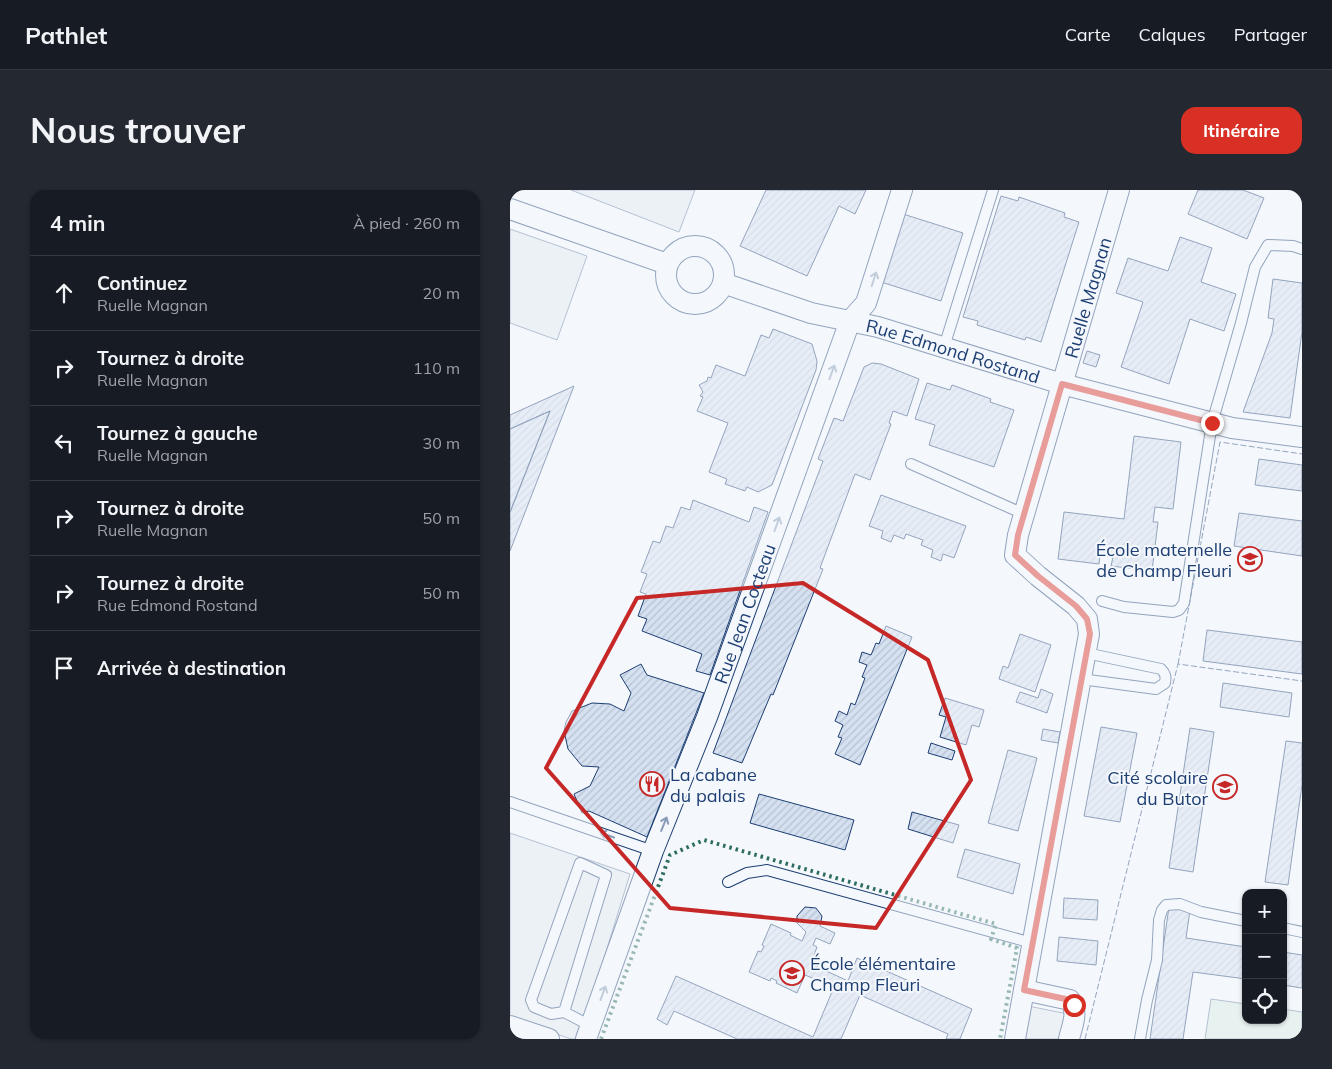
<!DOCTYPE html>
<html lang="fr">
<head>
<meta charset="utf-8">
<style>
  body { margin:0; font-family:Mulish,sans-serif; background:#242831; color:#f1f3f6 }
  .controls { position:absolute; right:15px; bottom:15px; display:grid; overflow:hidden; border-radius:10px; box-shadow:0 1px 4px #0004 }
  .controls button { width:45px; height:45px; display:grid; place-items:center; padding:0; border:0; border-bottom:1px solid #363941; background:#171b24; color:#f1f3f6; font:25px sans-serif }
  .stop { position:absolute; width:15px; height:15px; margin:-11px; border:4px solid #d93025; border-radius:50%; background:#fff }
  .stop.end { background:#d93025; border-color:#fff; box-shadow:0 1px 5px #0008 }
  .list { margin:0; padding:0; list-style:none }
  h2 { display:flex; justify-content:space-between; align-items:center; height:65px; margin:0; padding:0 20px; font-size:21px }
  h2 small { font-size:16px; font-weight:400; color:#9ea1a6 }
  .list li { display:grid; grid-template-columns:32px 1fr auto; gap:15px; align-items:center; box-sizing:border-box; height:75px; padding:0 20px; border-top:1px solid #363941 }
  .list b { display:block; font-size:19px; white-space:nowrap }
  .list p { margin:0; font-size:16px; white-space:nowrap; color:#9ea1a6 }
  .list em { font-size:16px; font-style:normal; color:#9ea1a6 }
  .icon { flex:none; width:28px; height:28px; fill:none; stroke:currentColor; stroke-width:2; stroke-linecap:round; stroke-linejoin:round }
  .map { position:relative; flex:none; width:792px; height:849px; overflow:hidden; border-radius:15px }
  header { display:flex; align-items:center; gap:30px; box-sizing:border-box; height:70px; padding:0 25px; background:#171b24; border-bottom:1px solid #363941 }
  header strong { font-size:24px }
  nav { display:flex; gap:28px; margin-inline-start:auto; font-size:18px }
  .intro { display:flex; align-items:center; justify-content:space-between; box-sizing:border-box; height:120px; padding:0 30px }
  h1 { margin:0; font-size:35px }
  .button { padding:12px 22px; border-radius:15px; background:#d93025; color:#fff; font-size:18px; font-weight:700 }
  main { display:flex; gap:30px; padding:0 30px }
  aside { flex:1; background:#171b24; border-radius:15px; box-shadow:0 1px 4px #0004 }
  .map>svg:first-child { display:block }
  .grass { fill:#d7e8df; stroke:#687fa3 }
  .parking { fill:#e3e8f0; stroke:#687fa3 }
  .building { fill:url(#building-hatch); stroke:#1d3f73 }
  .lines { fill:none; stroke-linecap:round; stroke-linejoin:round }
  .lane-casing { stroke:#1d3f73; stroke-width:12 }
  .street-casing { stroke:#1d3f73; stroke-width:22 }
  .lane { stroke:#f4f7fb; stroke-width:10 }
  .street { stroke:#f4f7fb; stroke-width:20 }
  .hedge { stroke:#2c6c60; stroke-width:4; stroke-dasharray:2.5 4; stroke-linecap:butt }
  .fence { stroke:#1d3f73; stroke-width:1; stroke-dasharray:6 2.5; stroke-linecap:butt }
  .oneway { stroke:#889bb7 }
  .route { stroke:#d93025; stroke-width:6 }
  .marked { fill:none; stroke:#c62828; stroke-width:4; stroke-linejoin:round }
  .labels { text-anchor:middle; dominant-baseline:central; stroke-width:4; stroke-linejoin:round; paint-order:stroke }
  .street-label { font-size:18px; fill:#1d3f73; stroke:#f4f7fb }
  .poi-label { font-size:18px; fill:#1d3f73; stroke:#f4f7fb; text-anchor:end }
</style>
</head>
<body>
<header>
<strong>Pathlet</strong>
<nav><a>Carte</a><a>Calques</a><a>Partager</a></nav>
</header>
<div class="intro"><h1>Nous trouver</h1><a class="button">Itinéraire</a></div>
<main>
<aside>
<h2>4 min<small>À pied · 260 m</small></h2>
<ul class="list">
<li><svg class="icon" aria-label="ahead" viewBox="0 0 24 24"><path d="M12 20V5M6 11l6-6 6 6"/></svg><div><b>Continuez</b><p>Ruelle Magnan</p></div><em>20 m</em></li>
<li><svg class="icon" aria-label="right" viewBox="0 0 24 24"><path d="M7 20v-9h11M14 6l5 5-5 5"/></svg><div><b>Tournez à droite</b><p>Ruelle Magnan</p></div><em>110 m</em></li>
<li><svg class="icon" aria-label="left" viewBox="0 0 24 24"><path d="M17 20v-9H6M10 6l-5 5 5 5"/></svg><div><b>Tournez à gauche</b><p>Ruelle Magnan</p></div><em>30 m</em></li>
<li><svg class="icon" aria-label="right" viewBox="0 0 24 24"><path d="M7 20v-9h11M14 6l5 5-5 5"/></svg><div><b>Tournez à droite</b><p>Ruelle Magnan</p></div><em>50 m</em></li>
<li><svg class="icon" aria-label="right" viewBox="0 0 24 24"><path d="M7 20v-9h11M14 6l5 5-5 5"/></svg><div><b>Tournez à droite</b><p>Rue Edmond Rostand</p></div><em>50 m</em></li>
<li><svg class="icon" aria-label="arrive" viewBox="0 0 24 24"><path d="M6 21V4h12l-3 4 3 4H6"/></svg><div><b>Arrivée à destination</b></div></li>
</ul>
</aside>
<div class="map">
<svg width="792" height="849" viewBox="0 0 792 849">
  <defs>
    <pattern id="building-hatch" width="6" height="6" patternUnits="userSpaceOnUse" patternTransform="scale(1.25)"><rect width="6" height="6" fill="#d5e0f0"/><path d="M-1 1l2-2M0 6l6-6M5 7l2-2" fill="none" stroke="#b6c1d1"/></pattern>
  </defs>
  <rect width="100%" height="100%" fill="#f4f7fb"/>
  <path class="grass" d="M701,809L736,814V830H773V819L792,822V849H695Z"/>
  <path class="parking" d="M61,0H185L169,42Z
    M0,39L77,66L47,150L0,133Z
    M0,643L120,684L69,849H61L0,828Z
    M503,813L568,826L564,849H497Z"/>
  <path class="building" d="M256,0H356L345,24L329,16L297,86L230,56Z
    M688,0H733L754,8L737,49L678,24Z
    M491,6L508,11L509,7L555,23L554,27L569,32L531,152L516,147L515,150L467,135L468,131L453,127Z
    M393,24L453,43L431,111L371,92Z
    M670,47L702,58L691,92L726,104L714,141L680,129L659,194L611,177L633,112L606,103L618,68L658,81Z
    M763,89L792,93V142L780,228L733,222L762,143L764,129L758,128Z
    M263,139L302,154L307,171L306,180L262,295L248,302L237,297L235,301L215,294L217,289L199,282L218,233L187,221L193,207L190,206L193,202L189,195L197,191L198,187L201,188L206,175L235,186L251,145L259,148Z
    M577,161L590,165L586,177L573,173Z
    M362,173L371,174L409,189L397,226L383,221L379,233L381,234L360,290L345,284L310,378L313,379L263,505L261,504L232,573L203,563L313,271L308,269L324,228L333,231L354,177Z
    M417,193L440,200L442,195L481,209L480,212L504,220L484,277L419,255L425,235L405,229Z
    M64,196L0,361V322L40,221L0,239V225Z
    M40,221L1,320L0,322V239Z
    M624,246L671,252L663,319L645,317L643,332H648L642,381L601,376L603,367L590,366L589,374L548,369L554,322L614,329Z
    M749,269L792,275V301L745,295Z
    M371,305L456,336L444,368L433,364L431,371L421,367L423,360L411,355L413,350L396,344L394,349L384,345L381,352L371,348L373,341L359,336Z
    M183,310L239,332L244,317L258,322L200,485L186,481L192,464L132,441L137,429L128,426L136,404L130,402L137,384L131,382L143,351L150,353L156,336L163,338L171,317L180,320Z
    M729,323L792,331V366L724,356Z
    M376,436L402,447L350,575L325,564L332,548L328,547L333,535L325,531L329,521L337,525L341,513L345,515L355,488L352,487L357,475L349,472L352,462L361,465L366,453L369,454Z
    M697,440L792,452V484L693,471Z
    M510,444L541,455L525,502L489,489L493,476L498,478Z
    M131,474L137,485L194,503L137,647L79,621L72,623L64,604L80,596L89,577L72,576L58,559L54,541L56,532L62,521L82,513L100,514L114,521L121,503L110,485Z
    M713,493L782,503L779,527L710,517Z
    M531,499L543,504L537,523L506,512L510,502L528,508Z
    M435,508L474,520L469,537L462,535L456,555L430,547L436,527L429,525Z
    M591,537L627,543L610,632L574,626Z
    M680,538L704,542L683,682L659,678Z
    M533,539L550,542L548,553L531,550Z
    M776,551L792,553V595L778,695L755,692Z
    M421,553L445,561L442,570L418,563Z
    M498,560L527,568L508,641L478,633Z
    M249,604L344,630L335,660L240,633Z
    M402,622L449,635L443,653L398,639Z
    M455,659L510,674L503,704L447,687Z
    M554,708L588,710L587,730L553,728Z
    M295,717L306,718L312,726L310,736L325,743L320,754L306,748L303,755L307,757L301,774L338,791L347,768L462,819L450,849H436L438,844L350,805L331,849H227L164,821L157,835L147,829L166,786L303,847L324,797L295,785L287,803L266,793L267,791L261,788L260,791L239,782L248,761L251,762L254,756L252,755L261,734L281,743L280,745L292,751L296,742L287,733V726Z
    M659,717L680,720L676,748L736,757V789L683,782L673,849H640Z
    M549,747L588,751L586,775L547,771Z
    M773,762L792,765V798L773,795Z"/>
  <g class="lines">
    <defs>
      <path id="lane" d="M434,157L483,0
        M401,274L514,324
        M592,411L614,417L663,422L669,420L674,413L702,233L731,133L745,77L758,55L783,56L792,59
        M571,489L646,499L655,493C656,487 656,484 651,479L576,463
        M0,612L143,661
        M218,692L237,683L257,680L522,753
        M773,738L792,742
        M54,822L41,824L24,817L21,810L70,673L96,685L54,822L81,836
        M630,849L637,810L647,770L649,730L652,720L656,715L670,714L691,722L736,731"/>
      <g id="street">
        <path d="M0,19L157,74"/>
        <circle cx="185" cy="85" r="29"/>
        <path id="s1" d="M213,93L301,123L368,137L552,194L722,238L792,247"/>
        <path d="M514,800L560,810C569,822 562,836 559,849"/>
        <path d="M0,836L39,849"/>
        <path id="s2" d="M76,849L143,661L197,527L340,131L356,113L392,0"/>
        <path id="s3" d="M505,849L579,444L577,429L566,416L528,386L505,365L508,345L609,0"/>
      </g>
    </defs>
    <use href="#lane" class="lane-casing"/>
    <use href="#street" class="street-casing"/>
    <use href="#lane" class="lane"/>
    <use href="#street" class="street"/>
    <path class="hedge" d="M91,849L160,665L194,650L486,734L481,749L507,758L490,849"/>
    <path class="fence" d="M668,474L710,252L792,264
      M575,849L668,474L792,491"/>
  </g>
  <defs><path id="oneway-shaft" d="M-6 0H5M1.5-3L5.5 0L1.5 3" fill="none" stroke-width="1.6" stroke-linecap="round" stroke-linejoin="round" transform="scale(1.25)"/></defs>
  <g class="oneway">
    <use href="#oneway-shaft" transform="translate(364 89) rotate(-72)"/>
    <use href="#oneway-shaft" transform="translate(322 182) rotate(-70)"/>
    <use href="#oneway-shaft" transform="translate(267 334) rotate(-70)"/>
    <use href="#oneway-shaft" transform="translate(154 634) rotate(-68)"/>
    <use href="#oneway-shaft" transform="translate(97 645) rotate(-161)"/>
    <use href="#oneway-shaft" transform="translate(93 803) rotate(-70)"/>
  </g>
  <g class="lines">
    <path class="route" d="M564,815L560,810L514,800L580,444L577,429L566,416L528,386L505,365L508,345L552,194L702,233"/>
  </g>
  <path d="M0 0H792V849H0ZM293,393L418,470L461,590L366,738L160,718L36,578L127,408Z" fill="#f4f7fb" fill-opacity=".55" fill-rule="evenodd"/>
  <path class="marked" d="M293,393L418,470L461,590L366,738L160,718L36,578L127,408Z"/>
  <defs>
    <symbol id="school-ring" viewBox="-11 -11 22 22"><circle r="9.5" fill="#f4f7fb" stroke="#c62828" stroke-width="1.5"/><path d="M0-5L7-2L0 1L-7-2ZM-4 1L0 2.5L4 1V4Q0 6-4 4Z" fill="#c62828"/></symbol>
    <symbol id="restaurant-ring" viewBox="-11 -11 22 22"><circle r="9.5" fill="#f4f7fb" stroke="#c62828" stroke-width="1.5"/><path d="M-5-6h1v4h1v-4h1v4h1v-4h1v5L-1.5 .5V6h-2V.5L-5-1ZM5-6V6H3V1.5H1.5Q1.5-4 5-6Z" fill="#c62828"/></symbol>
    <symbol id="university-ring" viewBox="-11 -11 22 22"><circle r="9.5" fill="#f4f7fb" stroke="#c62828" stroke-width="1.5"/><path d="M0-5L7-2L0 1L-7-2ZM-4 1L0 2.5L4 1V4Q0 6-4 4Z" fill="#c62828"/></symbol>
  </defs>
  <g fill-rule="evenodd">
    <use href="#school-ring" x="726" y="355" width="28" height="28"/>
    <use href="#restaurant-ring" x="128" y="580" width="28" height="28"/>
    <use href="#university-ring" x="701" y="583" width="28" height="28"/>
    <use href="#school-ring" x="268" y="769" width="28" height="28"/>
  </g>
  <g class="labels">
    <g class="street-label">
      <text stroke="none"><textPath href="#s3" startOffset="791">Ruelle Magnan</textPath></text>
      <text stroke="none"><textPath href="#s1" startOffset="240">Rue Edmond Rostand</textPath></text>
      <text stroke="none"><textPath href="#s2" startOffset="454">Rue Jean Cocteau</textPath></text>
    </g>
    <g class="poi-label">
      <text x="722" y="359">École maternelle<tspan x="722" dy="21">de Champ Fleuri</tspan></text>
      <text x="160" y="584" text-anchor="start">La cabane<tspan x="160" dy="21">du palais</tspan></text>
      <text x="698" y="587">Cité scolaire<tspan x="698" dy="21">du Butor</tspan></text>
      <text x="300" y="773" text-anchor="start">École élémentaire<tspan x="300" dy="21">Champ Fleuri</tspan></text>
    </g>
  </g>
</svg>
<div class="controls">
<button>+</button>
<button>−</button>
<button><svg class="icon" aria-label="locate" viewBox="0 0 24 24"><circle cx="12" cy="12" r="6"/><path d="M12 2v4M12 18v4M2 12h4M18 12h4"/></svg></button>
</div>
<div class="stop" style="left:564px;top:815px"></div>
<div class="stop end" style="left:702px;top:233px"></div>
</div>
</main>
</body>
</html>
